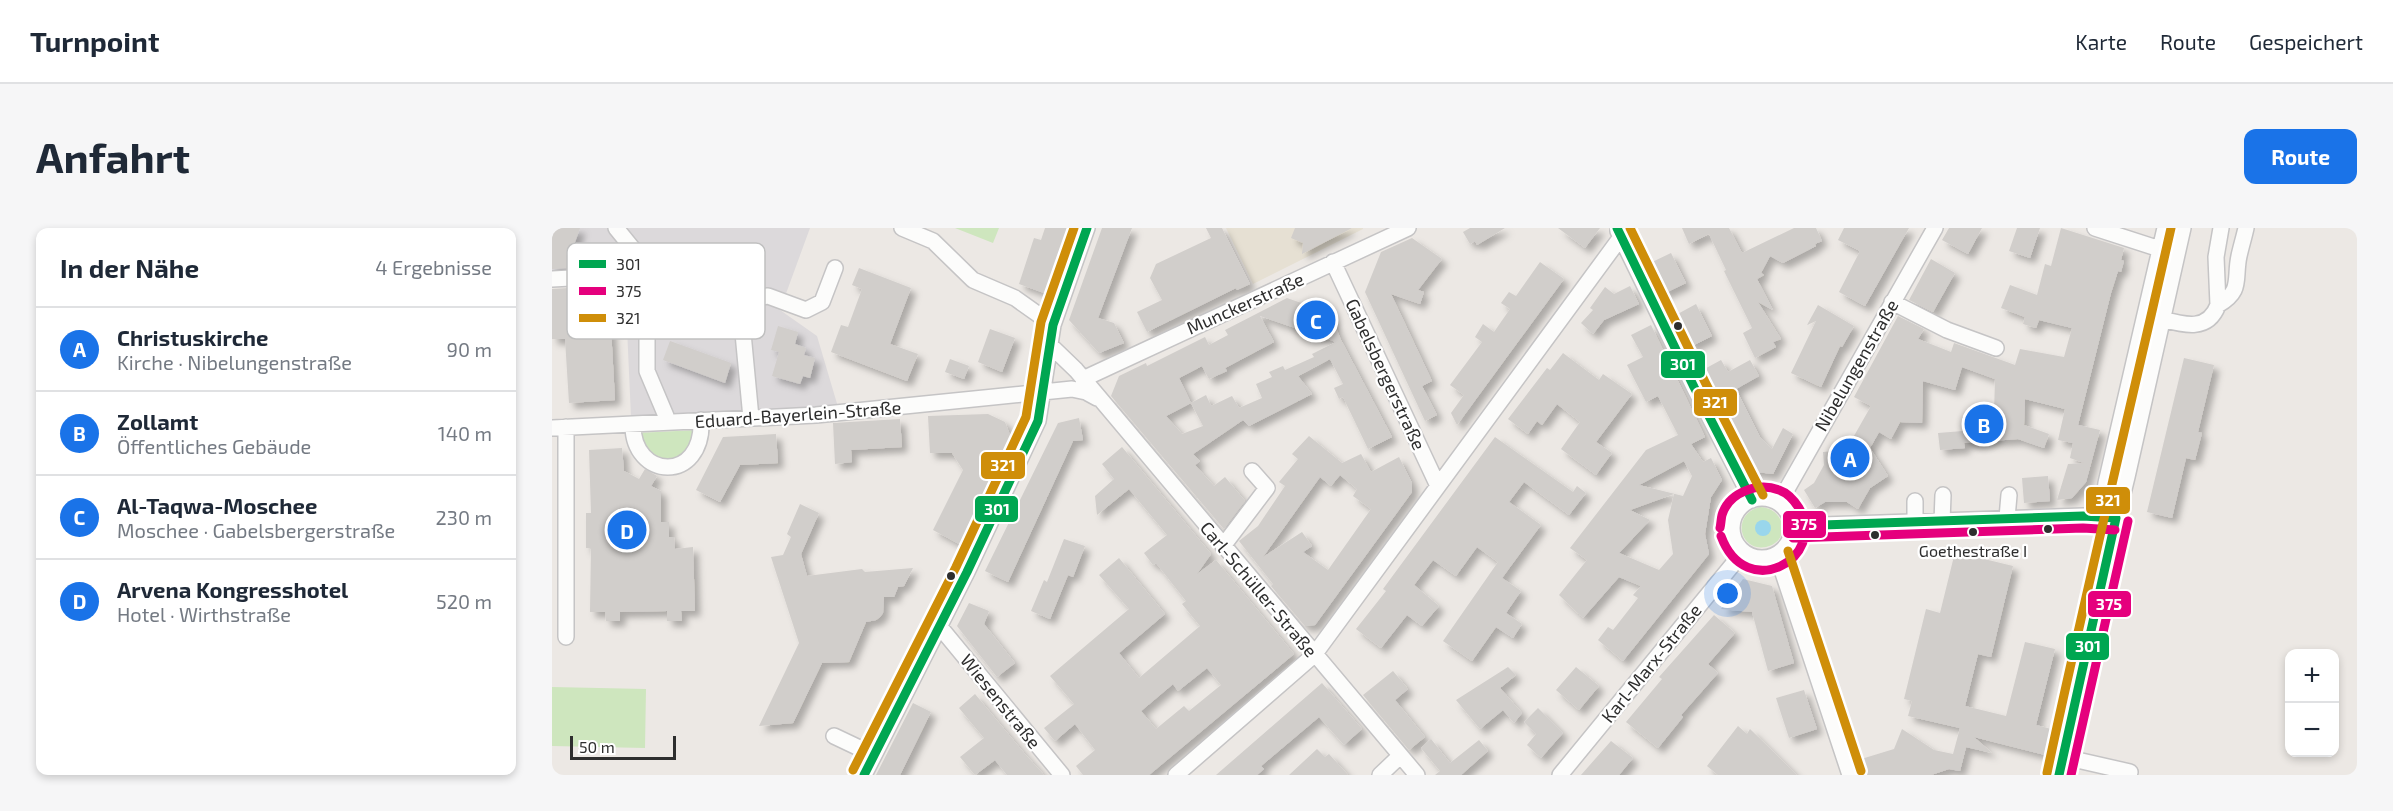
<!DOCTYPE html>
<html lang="de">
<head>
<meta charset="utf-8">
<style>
  body { margin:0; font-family:"Exo 2",sans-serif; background:#f6f6f7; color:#1f2937 }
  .controls { position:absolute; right:18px; bottom:18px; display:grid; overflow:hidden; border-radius:12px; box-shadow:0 3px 9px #0003 }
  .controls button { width:54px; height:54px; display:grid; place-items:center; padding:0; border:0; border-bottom:2px solid #e0e1e3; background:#fff; color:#1f2937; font:30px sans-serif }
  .scale { position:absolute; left:18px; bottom:15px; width:106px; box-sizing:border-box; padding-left:6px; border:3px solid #2e2e2e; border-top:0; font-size:16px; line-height:21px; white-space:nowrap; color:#2e2e2e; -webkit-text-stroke:4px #fff; paint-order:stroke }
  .you { position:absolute; left:1176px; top:366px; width:21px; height:21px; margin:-15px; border:4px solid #fff; border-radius:50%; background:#1a73e8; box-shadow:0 0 0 9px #1a73e833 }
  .badge { display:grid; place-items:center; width:39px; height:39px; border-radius:50%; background:#1a73e8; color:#fff; font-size:20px; font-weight:700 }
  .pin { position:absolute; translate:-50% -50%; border:3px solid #fff; box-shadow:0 2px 6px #0006 }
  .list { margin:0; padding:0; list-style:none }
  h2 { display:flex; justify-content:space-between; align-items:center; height:78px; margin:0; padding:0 24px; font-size:26px }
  h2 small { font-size:20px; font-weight:400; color:#747a83 }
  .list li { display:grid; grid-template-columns:39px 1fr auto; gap:18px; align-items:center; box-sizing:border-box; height:84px; padding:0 24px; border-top:2px solid #e0e1e3 }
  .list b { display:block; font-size:22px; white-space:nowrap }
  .list p { margin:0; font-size:20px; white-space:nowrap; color:#747a83 }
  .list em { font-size:20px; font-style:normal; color:#747a83 }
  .map { position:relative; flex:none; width:1805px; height:547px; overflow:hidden; border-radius:12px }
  header { display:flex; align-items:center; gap:36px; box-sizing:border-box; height:84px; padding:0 30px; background:#fff; border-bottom:2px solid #e0e1e3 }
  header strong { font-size:28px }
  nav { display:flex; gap:33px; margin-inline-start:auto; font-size:21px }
  .intro { display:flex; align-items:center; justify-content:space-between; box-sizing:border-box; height:144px; padding:0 36px }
  h1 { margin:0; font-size:42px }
  .button { padding:15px 27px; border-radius:12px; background:#1a73e8; color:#fff; font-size:21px; font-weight:700 }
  main { display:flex; gap:36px; padding:0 36px }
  aside { flex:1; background:#fff; border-radius:12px; box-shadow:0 3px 9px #0003 }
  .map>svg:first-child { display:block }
  .industrial { fill:#dcd9db }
  .education { fill:#e6e0d3 }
  .green { fill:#cee6be }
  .water { fill:#99d6ec }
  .building { fill:#d1cecb; fill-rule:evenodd; filter:url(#shadow) }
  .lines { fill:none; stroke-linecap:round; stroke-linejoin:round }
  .minor-casing { stroke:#c5c4c5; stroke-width:18 }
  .minor { stroke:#fcfcfb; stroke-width:15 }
  .bus-1-casing { stroke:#fff; stroke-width:14 }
  .bus-2-casing { stroke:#fff; stroke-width:14 }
  .bus-3-casing { stroke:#fff; stroke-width:14 }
  .bus-1 { stroke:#00a651; stroke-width:9 }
  .bus-2 { stroke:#e5007d; stroke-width:9 }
  .bus-3 { stroke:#cf8e09; stroke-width:9 }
  .bus-dot { fill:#2e2e2e; stroke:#fff; stroke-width:2 }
  .labels { text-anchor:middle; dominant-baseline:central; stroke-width:4.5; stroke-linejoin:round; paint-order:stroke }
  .bus-label { font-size:16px; fill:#2e2e2e; stroke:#fff }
  .street-label { font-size:18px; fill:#2e2e2e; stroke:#fff }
  .key { fill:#fff; stroke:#c0c0c0; stroke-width:1.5 }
  .key-label { font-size:16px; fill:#2e2e2e }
  .line-badge { stroke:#fff; stroke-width:2 }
  .badge-label { font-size:16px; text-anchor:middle; font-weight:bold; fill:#fff }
</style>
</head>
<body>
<header>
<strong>Turnpoint</strong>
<nav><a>Karte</a><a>Route</a><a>Gespeichert</a></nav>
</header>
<div class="intro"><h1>Anfahrt</h1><a class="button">Route</a></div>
<main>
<aside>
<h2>In der Nähe<small>4 Ergebnisse</small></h2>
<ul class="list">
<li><span class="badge">A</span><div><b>Christuskirche</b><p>Kirche · Nibelungenstraße</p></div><em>90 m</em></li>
<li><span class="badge">B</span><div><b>Zollamt</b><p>Öffentliches Gebäude</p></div><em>140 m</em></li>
<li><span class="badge">C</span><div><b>Al-Taqwa-Moschee</b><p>Moschee · Gabelsbergerstraße</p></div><em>230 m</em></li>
<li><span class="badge">D</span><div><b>Arvena Kongresshotel</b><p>Hotel · Wirthstraße</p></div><em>520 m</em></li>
</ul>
</aside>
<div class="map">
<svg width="1805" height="547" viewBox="0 0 1805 547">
  <defs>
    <filter id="shadow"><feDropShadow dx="5.5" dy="5.5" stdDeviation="3" flood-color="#0004"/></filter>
  </defs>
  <rect width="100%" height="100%" fill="#ece8e4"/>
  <path class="industrial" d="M0,0H258L228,82L265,108L286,179L79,189L73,55L0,58Z"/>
  <path class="education" d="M674,0H811V1L701,56Z"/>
  <path class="green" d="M403,0H447L441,15Z
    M145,202V209L125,234L100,230L85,205Z
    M1208,279C1234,280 1239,314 1214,319C1187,324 1179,286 1208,279Z
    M0,459L94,461L93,520L0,518Z"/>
  <path class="water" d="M1203 300a8 8 0 1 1 16 0a8 8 0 1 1-16 0Z"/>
  <path class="building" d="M0,0H28L22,17L40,18L42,39L0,41Z
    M493,0H517L495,66L467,56L482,10L489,12Z
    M550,0H580L546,90L562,95L572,115L547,125L517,92Z
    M654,0H670L698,56L685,62L684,60L595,104L585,84L610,72L598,50L604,36L659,10Z
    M743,0H800L750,26L751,15L739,10Z
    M918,0H953L925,17L923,13L918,16L911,4Z
    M1006,0H1048L1033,20Z
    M1130,0H1177L1190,25L1242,0H1264L1270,13L1263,16L1264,18L1231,35L1218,28L1209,45L1212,47L1205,51L1221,82L1206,74L1229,111L1221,114L1224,119L1203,130L1191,105L1200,100L1172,43L1174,42L1157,6L1137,16Z
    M1292,0H1357L1313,78L1287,64L1308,23L1286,12Z
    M1397,0H1430L1416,26L1390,12Z
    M1465,0H1488L1478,30L1457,23Z
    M1509,0L1572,20L1569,32L1572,33L1569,44L1566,43L1559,65L1526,197L1548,202L1534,254L1520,270L1505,272L1516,236L1532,235L1518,230L1521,215L1506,212L1513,181L1473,171L1472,197L1497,206L1492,220L1466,211L1412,215L1413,220L1388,222L1386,205L1411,203L1410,189L1442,186L1443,151L1410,139L1403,162L1371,153L1370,195L1348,194L1339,211L1327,204L1318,220L1336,248L1318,260L1306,281L1295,274H1273L1263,280L1252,262L1262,255L1272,237L1271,224L1294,222L1319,178L1302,169L1346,88L1372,101L1366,111L1399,124L1402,115L1463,137L1468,121L1512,129L1520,100L1487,92L1484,100L1471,96L1473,89L1449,80L1458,57L1485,67L1493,36L1499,38Z
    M860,10L890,31L866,62L872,64L868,76L839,66L880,153L870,158L885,187L873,193L813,64L829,24Z
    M1119,25L1134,55L1111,66L1096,36Z
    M1379,31L1403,45L1381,84L1357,72Z
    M988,34L1012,51L905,197L899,185L912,167L898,157L930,114L923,109L931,96L942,104L958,81L949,75L957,64L964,68Z
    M307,40L359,60L338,116L366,126L355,153L279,124L289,97L296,99L310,61L300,57Z
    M1078,58L1087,76L1052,92L1041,106L1029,95L1041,82L1038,80L1053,59L1062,66Z
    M33,59L34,83L58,82L63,172L17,175L13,111H0V61Z
    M735,70L778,85L789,112L840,209L816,221L791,169L787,171L782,160L791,156L778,131L746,148L760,166L697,198L691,192L641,226L648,233L643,237L662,258L673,249L693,273L672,301L559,168L567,148L594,135L595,138L653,109L657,117L676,107L673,102ZM708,88L784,114L760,126L762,129L733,142L731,138L717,144L720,149L704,156L710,170L687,180L680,168L659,178L654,167L639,175L627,150L650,138L657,151L675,143L673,140L722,114ZM639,175L651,198L630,206L614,188Z
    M1144,76L1160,108L1138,119L1122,88Z
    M1266,77L1302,98L1290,119L1288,118L1269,159L1239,145L1264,93L1255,97Z
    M1099,97L1153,209L1139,216L1151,234L1159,230L1170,252L1159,269L1153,306L1157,326L1071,433L1046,412L1056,399L1061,402L1086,370L1081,367L1089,358L1067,349L1031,390L1007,367L1035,332L1018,320L1094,222L1126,207L1106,168L1094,174L1075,137L1091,129L1079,107ZM1132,233L1140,248L1131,268L1087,257ZM1122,266L1116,292L1121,326L1107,342L1067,325L1098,292L1078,282Z
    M226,98L246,104L243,116L254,120L252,127L263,130L258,150L251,148L248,156L220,148L227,124L219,122Z
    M438,101L463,110L450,144L426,134Z
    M118,113L179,135L173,155L111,132Z
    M1011,125L1047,152L1051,146L1080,166L1044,214L1060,225L1044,247L1009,221L1028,194L1005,176L990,197L985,193L976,206L956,191L995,140L998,142Z
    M1632,130L1662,137L1646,204L1650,205L1643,232L1634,230L1620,290L1595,284Z
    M398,131L417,138L412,151L393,144Z
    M1169,132L1176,144L1198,132L1207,148L1184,161L1208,209L1220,221L1231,200L1241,206L1221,246L1196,243L1168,187L1169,186L1147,144Z
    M436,186L453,194L458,207V217L411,318L381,302L411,242L400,225H378L376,188Z
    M527,190L531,212L521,213L456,354L433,343L506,195Z
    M348,191L350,219L299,222L300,234L283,236L281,195Z
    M224,206L226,235L188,237L168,274L144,262L171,209Z
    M757,208L790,235L809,226L819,244L847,229L860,255V264L763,397L753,398L719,358L721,356L687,313L706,298L733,258L727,254L746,231L740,226ZM788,247L805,261L801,268L819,281L776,342L751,324L760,318L750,304L711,329L768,249L779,258Z
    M943,209L1021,264L1025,258L1034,265L1017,287L972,254L957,274L989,297L950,350L969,363L954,385L970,396L961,410L944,399L920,433L891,413L946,334L925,319L904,348L881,332L862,357L887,378L870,398L855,387L829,420L804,401L834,363L831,361Z
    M570,219L659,326L645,346L664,332L742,426L597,547H531L524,538L543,522L523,496L503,513L492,500L522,476L498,448L577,381L547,347L567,330L613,386L567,425L587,450L648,398L630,376L634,373L604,335L601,337L592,325L615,307L577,261L545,287L543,268L562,251L550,236ZM655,440L669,457L637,483L632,478L604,501L589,483L621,456L626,463Z
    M70,220L72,243L87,251L93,241L105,248L99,258L109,263V294H117V309H122L123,321L141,319L143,383H129L130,393H115V383L68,384V393H54L53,384H38L39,320H34V285H39L37,222Z
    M1496,248L1498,273L1472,275L1470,250Z
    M248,276L267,285L249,326L255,348L310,341L313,344L361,340L352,358L346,359L342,369H332L331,385L328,389L324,392L314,394L297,434L270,435L241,495L207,498L247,415L219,329L231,327L239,309L235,306Z
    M512,311L533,318L521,349L516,347L498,391L479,383L492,352L495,354Z
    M1403,324L1461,338L1439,429L1426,426L1413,478L1454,488L1473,414L1503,421L1484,497L1499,501L1493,527L1422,509L1440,525L1414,519L1408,543L1397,541L1379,547H1311L1306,532L1342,521L1350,501L1382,522L1401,526L1408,500L1356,488L1360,473L1352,471L1374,381L1388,385Z
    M1191,351L1220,358L1242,435L1216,443L1200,384L1169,381Z
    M417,375L437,383L432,396L463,435L445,449L405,398Z
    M1162,387L1183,405L1156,436L1166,445L1129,487L1131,489L1106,520L1074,494L1110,451L1107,449Z
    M956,439L964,447L948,460L970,485L962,495L951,482L928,501L904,472Z
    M1024,439L1047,458L1027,482L1004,462Z
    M841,443L856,461L843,472L873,509L857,522L811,467Z
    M770,455L810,501L792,517L767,489L709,538L712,541L705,547H664Z
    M1252,462L1265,501L1237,510L1224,470Z
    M423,466L472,525L492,547H455L443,532L423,547L408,529L432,510L407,480Z
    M361,475L379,484L348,547H324Z
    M986,480L1011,505L989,530L975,517L984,506L972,494Z
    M1186,498L1195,506L1198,501L1245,547H1166L1155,538Z
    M879,511L898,535L927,512L936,523L909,547H883L888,543L869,520Z
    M1059,513L1081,530L1067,547H1029Z
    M765,521L773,529L777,526L796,547H737Z"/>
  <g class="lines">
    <defs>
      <path id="minor" d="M64,0L90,32L95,66V143L114,188L115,194
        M350,0L381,13L421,52L463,70L501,97
        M1543,0L1617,24
        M1066,3L1142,159L1200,272
        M781,34L886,258
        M0,51L75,47L85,40L90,32
        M1340,74L1395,102L1444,120
        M1666,77C1691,63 1682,51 1687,28C1689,19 1692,9 1694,0
        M1610,91C1632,97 1656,104 1666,77L1664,29L1669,0
        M497,116L524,142L865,547
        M531,151L856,0
        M199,190L189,84L195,71L216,68L254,82L270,74L283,40
        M81,196C80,252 152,256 149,192
        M14,199V409
        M0,200L264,187L520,161L534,164L545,170
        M1180 300a30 30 0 1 1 60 0a30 30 0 1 1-60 0Z
        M1227,275L1383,0
        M1549,288L1554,255L1613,0
        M1455,290L1457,267
        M1363,294V273
        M1390,294L1391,267
        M1241,298L1531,288L1564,290
        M671,318L715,260L700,243
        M1225,327L1298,547
        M388,399L510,547
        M282,508L322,527
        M1512,529L1578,544L1577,547
        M312,547L415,344L486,193L501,97L535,0
        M624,547L762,427L1069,9
        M828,547L848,528
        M1008,547L1191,324
        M1507,547L1539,395L1575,249L1631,0"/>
    </defs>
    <use href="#minor" class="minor-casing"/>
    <use href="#minor" class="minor"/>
    <defs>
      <path id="bus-1" d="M1065,0L1142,159L1200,272
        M1241,298L1531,288L1564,290
        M312,547L415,344L486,193L501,97L535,0
        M1507,547L1564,290"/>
      <path id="bus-2" d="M1168,300C1169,296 1169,291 1170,287C1177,264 1206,254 1227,262C1236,265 1242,272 1247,280C1276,330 1194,376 1169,308
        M1241,310L1531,300L1563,302
        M1519,547L1576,293"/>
      <path id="bus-3" d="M1078,0L1153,154L1211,267
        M1236,323L1309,543
        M301,542L404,339L474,189L489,94L522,0
        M1495,545C1534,362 1578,182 1619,0"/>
    </defs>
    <use href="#bus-1" class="bus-1-casing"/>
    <use href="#bus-2" class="bus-2-casing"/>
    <use href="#bus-3" class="bus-3-casing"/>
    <use href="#bus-1" class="bus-1"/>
    <use href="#bus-2" class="bus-2"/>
    <use href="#bus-3" class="bus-3"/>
  </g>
  <g class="bus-dot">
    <circle cx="1126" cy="98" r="5"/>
    <circle cx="1496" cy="301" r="5"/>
    <circle cx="1421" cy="304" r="5"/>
    <circle cx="1323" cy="307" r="5"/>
    <circle cx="399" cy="348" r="5"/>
  </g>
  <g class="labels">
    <g class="bus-label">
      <text x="1421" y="322">Goethestraße I</text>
    </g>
    <g class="street-label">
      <text transform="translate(693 75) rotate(-24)">Munckerstraße</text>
      <text transform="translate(1304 137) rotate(-60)">Nibelungenstraße</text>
      <text transform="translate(834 146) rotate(65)">Gabelsbergerstraße</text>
      <text transform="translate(246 186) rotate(-4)">Eduard-Bayerlein-Straße</text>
      <text transform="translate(707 361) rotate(50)">Carl-Schüller-Straße</text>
      <text transform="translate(1099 435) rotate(-51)">Karl-Marx-Straße</text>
      <text transform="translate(449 473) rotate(51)">Wiesenstraße</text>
    </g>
  </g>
  <rect x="15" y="15" width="198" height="96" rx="9" class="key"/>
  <rect x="27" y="32" width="27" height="8" fill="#00a651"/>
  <rect x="27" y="59" width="27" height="8" fill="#e5007d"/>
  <rect x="27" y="86" width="27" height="8" fill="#cf8e09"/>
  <g class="key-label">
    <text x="64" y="42">301</text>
    <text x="64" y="69">375</text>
    <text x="64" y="96">321</text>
  </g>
  <g class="line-badge">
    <rect x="1108" y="122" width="46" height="29" rx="6" fill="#00a651"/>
    <rect x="1141" y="160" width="45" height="29" rx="6" fill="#cf8e09"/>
    <rect x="428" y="223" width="46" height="29" rx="6" fill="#cf8e09"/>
    <rect x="1533" y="258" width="46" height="29" rx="6" fill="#cf8e09"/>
    <rect x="422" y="267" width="45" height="28" rx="6" fill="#00a651"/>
    <rect x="1230" y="282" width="45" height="29" rx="6" fill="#e5007d"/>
    <rect x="1535" y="362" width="45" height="28" rx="6" fill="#e5007d"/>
    <rect x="1513" y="404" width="45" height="29" rx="6" fill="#00a651"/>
  </g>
  <g class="badge-label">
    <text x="1131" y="142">301</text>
    <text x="1163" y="180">321</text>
    <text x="451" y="243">321</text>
    <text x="1556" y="278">321</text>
    <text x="445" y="287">301</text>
    <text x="1252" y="302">375</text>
    <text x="1557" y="382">375</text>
    <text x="1536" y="424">301</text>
  </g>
</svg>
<div class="controls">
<button>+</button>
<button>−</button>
</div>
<div class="scale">50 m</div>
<div class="you"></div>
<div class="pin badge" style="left:1298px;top:230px">A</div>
<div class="pin badge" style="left:1432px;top:196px">B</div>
<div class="pin badge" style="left:764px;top:92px">C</div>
<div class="pin badge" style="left:75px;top:302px">D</div>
</div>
</main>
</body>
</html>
